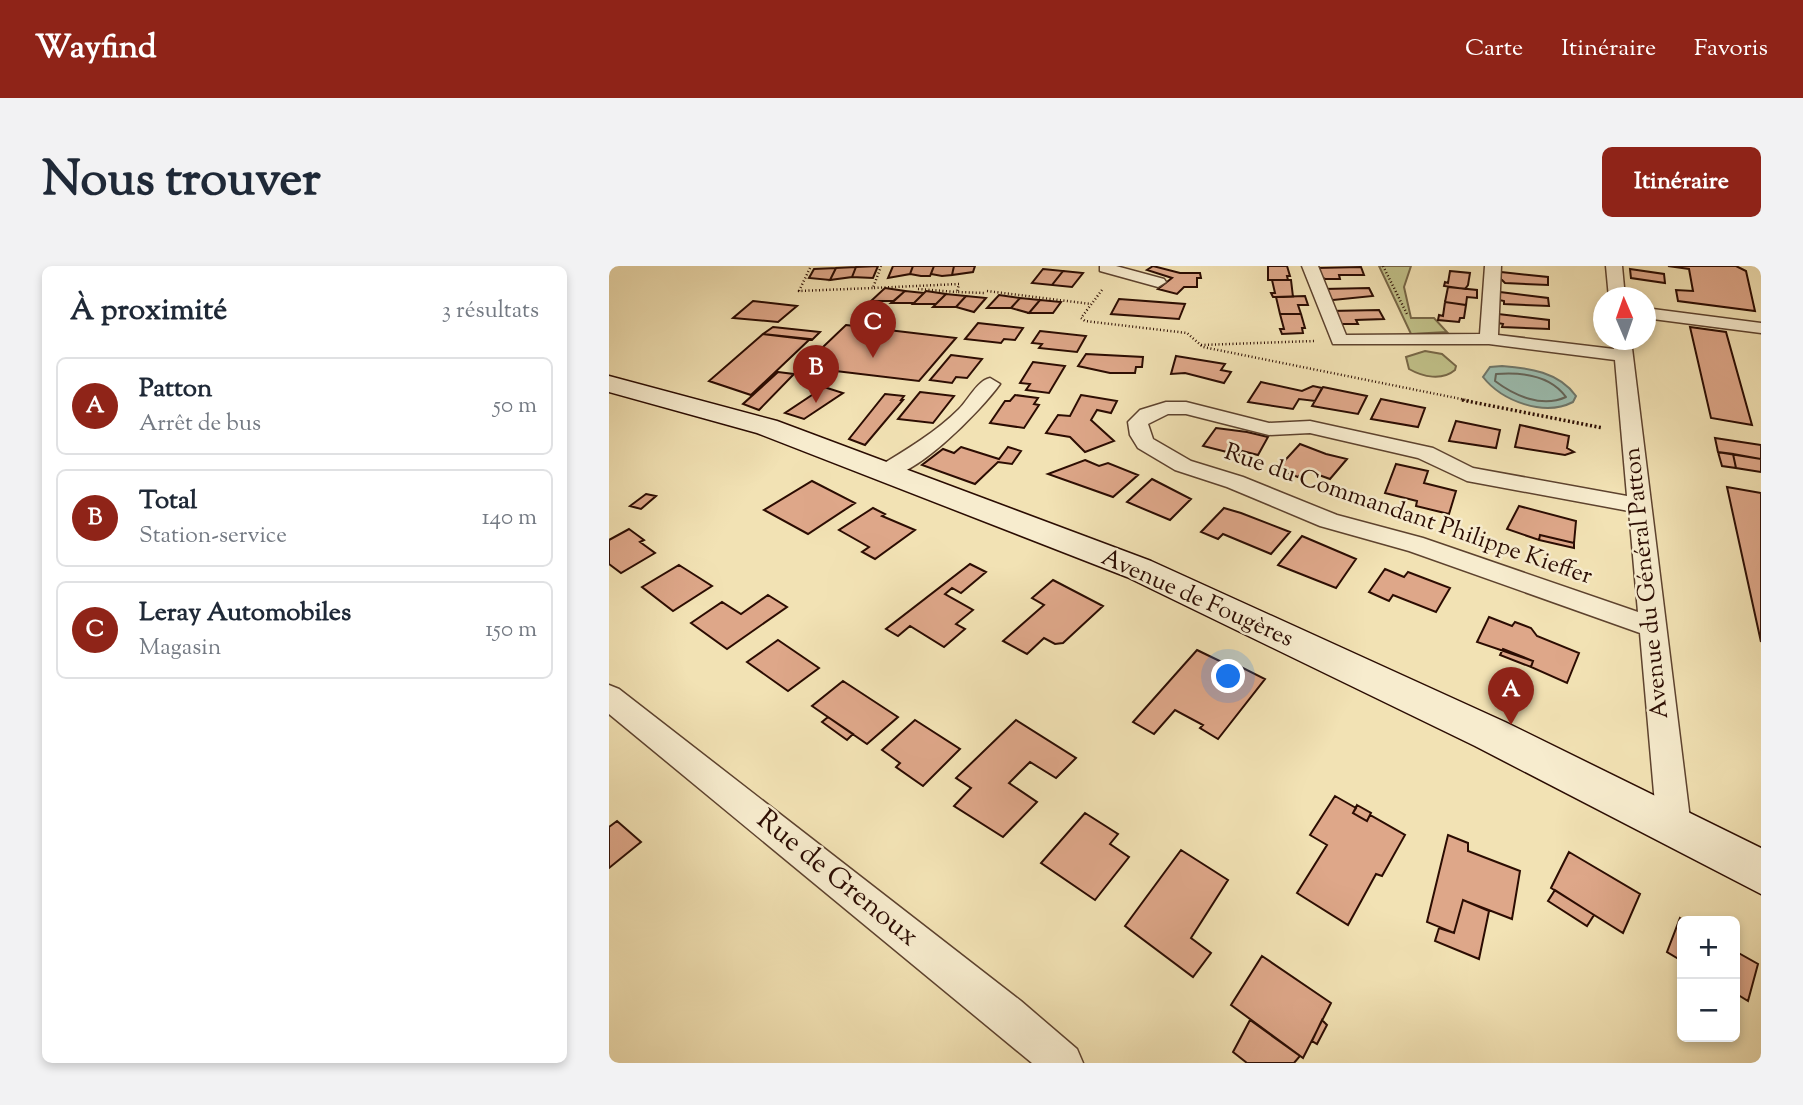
<!DOCTYPE html>
<html lang="fr">
<head>
<meta charset="utf-8">
<style>
  body { margin:0; font-family:"Sorts Mill Goudy",serif; background:#f2f2f3; color:#1f2937 }
  .controls { position:absolute; right:21px; bottom:21px; display:grid; overflow:hidden; border-radius:10px; box-shadow:0 4px 10px #0003 }
  .controls button { width:63px; height:63px; display:grid; place-items:center; padding:0; border:0; border-bottom:2px solid #e0e1e3; background:#fff; color:#1f2937; font:35px sans-serif }
  .compass { position:absolute; left:984px; top:21px; width:63px; height:63px; border-radius:50%; background:#fff; box-shadow:0 4px 10px #0003; rotate:358deg }
  .you { position:absolute; left:620px; top:411px; width:24px; height:24px; margin:-18px; border:5px solid #fff; border-radius:50%; background:#1a73e8; box-shadow:0 0 0 10px #1a73e833 }
  .badge { display:grid; place-items:center; width:46px; height:46px; border-radius:50%; background:#8f2418; color:#fff; font-size:23px; font-weight:700 }
  .pin { position:absolute; translate:-50% -58px; filter:drop-shadow(0 2px 4px #0008) }
  .pin::after { content:''; position:absolute; top:37px; width:24px; height:21px; background:inherit; clip-path:polygon(0 0,100% 0,50% 100%) }
  .list { margin:0; padding:0; list-style:none }
  h2 { display:flex; justify-content:space-between; align-items:center; height:91px; margin:0; padding:0 28px; font-size:30px }
  h2 small { font-size:23px; font-weight:400; color:#747a83 }
  .list li { display:grid; grid-template-columns:46px 1fr auto; gap:21px; align-items:center; box-sizing:border-box; height:98px; margin:0 14px 14px; padding:0 14px; border:2px solid #e0e1e3; border-radius:10px }
  .list b { display:block; font-size:26px; white-space:nowrap }
  .list p { margin:0; font-size:23px; white-space:nowrap; color:#747a83 }
  .list em { font-size:23px; font-style:normal; color:#747a83 }
  .map { position:relative; flex:none; width:1152px; height:797px; overflow:hidden; border-radius:10px }
  header { display:flex; align-items:center; gap:42px; box-sizing:border-box; height:98px; padding:0 35px; background:#8f2418; color:#fff }
  header strong { font-size:33px }
  nav { display:flex; gap:38px; margin-inline-start:auto; font-size:24px }
  .intro { display:flex; align-items:center; justify-content:space-between; box-sizing:border-box; height:168px; padding:0 42px }
  h1 { margin:0; font-size:49px }
  .button { padding:18px 32px; border-radius:10px; background:#8f2418; color:#fff; font-size:24px; font-weight:700 }
  main { display:flex; gap:42px; padding:0 42px }
  aside { flex:1; background:#fff; border-radius:10px; box-shadow:0 4px 10px #0003 }
  .map>svg:first-child { display:block }
  .green { fill:#c1c189; stroke:#766646; stroke-width:2 }
  .water { fill:#9bbdb0; stroke:#6e766a; stroke-width:2 }
  .lines { fill:none; stroke-linecap:round; stroke-linejoin:round }
  .shore { stroke:#636459; stroke-width:2 }
  .building { fill:#dea789; stroke:#2b0c02; stroke-width:2 }
  .street-casing { stroke:#5d422e; stroke-width:3 }
  .secondary-casing { stroke:#2b0c02; stroke-width:3 }
  .path-far1 { stroke:#2b0c02; stroke-width:2.5; stroke-dasharray:1 2.5; stroke-linecap:butt }
  .path { stroke:#2b0c02; stroke-width:3.5; stroke-dasharray:2 2.5; stroke-linecap:butt }
  .street { fill:#f7ecce; fill-rule:evenodd }
  .secondary { fill:#f7ecce; fill-rule:evenodd }
  .labels { text-anchor:middle; dominant-baseline:central; stroke-width:5; stroke-linejoin:round; paint-order:stroke }
  .street-label { font-size:24px; fill:#2b0c02; stroke:#f7ecce }
  .near-street-label { font-size:28px; fill:#2b0c02; stroke:#f7ecce }
</style>
</head>
<body>
<header>
<strong>Wayfind</strong>
<nav><a>Carte</a><a>Itinéraire</a><a>Favoris</a></nav>
</header>
<div class="intro"><h1>Nous trouver</h1><a class="button">Itinéraire</a></div>
<main>
<aside>
<h2>À proximité<small>3 résultats</small></h2>
<ul class="list">
<li><span class="badge">A</span><div><b>Patton</b><p>Arrêt de bus</p></div><em>50 m</em></li>
<li><span class="badge">B</span><div><b>Total</b><p>Station-service</p></div><em>140 m</em></li>
<li><span class="badge">C</span><div><b>Leray Automobiles</b><p>Magasin</p></div><em>150 m</em></li>
</ul>
</aside>
<div class="map">
<svg width="1152" height="797" viewBox="0 0 1152 797">
  <rect width="100%" height="100%" fill="#f2e2b4"/>
  <filter id="stains"><feTurbulence type="fractalNoise" baseFrequency=".00286" numOctaves="4"/><feColorMatrix values="0 0 0 0 .2 0 0 0 0 .09 0 0 0 0 .02 0 0 0 .5 -.17"/></filter>
  <radialGradient id="worn" r=".72"><stop offset=".6" stop-color="#630" stop-opacity="0"/><stop offset="1" stop-color="#630" stop-opacity=".3"/></radialGradient>
  <path class="green" d="M770,0H802L795,21L802,52H825L838,66L802,68Z
    M816,85L833,88L847,100L846,104C833,115 814,111 800,103L797,91Z"/>
  <path class="water" d="M893,100C920,102 950,106 967,130L964,136C935,151 893,135 874,111L881,101Z"/>
  <g class="lines">
    <path class="shore" d="M887,108C912,106 941,109 957,131C933,142 906,130 886,115Z"/>
  </g>
  <path class="building" d="M269,0L264,12L243,11L247,1Z
    M284,0H304L301,8L279,12Z
    M304,0H325L321,10H312L301,8Z
    M325,0H345L343,9L333,10L322,8Z
    M345,0H366L364,6L343,9Z
    M544,0L571,7H591L592,12H588V21H575L568,28L549,23L563,12L538,4Z
    M659,0H678L681,10H678L679,14H659Z
    M1059,0H1127L1137,5L1146,45L1069,35L1067,24L1084,25L1080,3Z
    M247,1L243,11L221,14L227,2Z
    M752,1L755,9H730L731,13H716L710,10L707,2Z
    M227,2L221,14L200,12L205,3Z
    M434,3L454,5L443,19L423,17Z
    M1021,3L1055,8L1056,17L1022,12Z
    M454,5L474,7L463,21L443,19Z
    M841,5L861,7L859,19L856,23L835,20L836,16L839,17Z
    M892,6L939,11V19L896,17L892,13Z
    M663,14H682L684,31H664L662,27H666Z
    M839,21L868,24V32L858,31L857,39L836,36Z
    M276,22L296,25L285,35H262Z
    M760,22L764,30L724,34L718,31L715,23Z
    M296,25L315,27L305,37H282Z
    M317,25L337,28L327,38H304Z
    M891,26L939,32L940,40L895,38V35L890,34Z
    M337,28L357,30L347,41H324Z
    M390,29L411,32L402,42H378Z
    M357,30L377,32L365,46L347,41Z
    M696,30L699,39H689L692,48H671L667,31Z
    M411,32L431,34L420,47L402,42Z
    M510,33L576,38L570,53L502,48Z
    M431,34L452,36L444,47H420Z
    M144,35L188,40L169,56L124,52Z
    M836,36L857,39L855,52H851L850,56L829,54L830,49L834,50Z
    M770,44L775,53L747,54L749,58H732L722,45Z
    M671,48H692L696,62H693L694,67L673,68L671,63H675Z
    M889,48L940,54V63L893,61L894,58L889,57Z
    M369,57L414,62L406,74L395,73L392,77L356,73Z
    M237,59L347,72L310,115L193,101Z
    M164,61L211,66L203,74L154,68Z
    M1081,61L1117,66L1143,159L1102,152Z
    M431,65L477,70L468,86L430,82L433,78L423,77Z
    M154,68L201,73L142,129L100,115Z
    M477,88L534,91L533,101H527L526,107H501L469,100Z
    M342,89L373,93L358,112L347,111L343,117L321,114Z
    M567,90L616,98L612,104L622,106L615,117L576,107L562,108Z
    M424,96L456,100L440,127L417,124L421,118L411,117Z
    M169,106L185,108L150,144L134,138Z
    M652,116L693,125L704,120L713,122L706,135L690,133L684,143L639,136Z
    M215,121L234,127L195,153L176,147Z
    M714,121L758,130L749,148L703,140Z
    M311,126L345,130L324,157L289,153Z
    M276,128L295,130L292,134H294L256,179L240,173Z
    M406,129L429,132L425,138L430,139L415,162L381,157L396,135H401Z
    M472,129L508,135L502,147L488,144L482,154L505,175L476,186L461,171L437,167L449,149L461,150Z
    M772,133L816,142L809,161L762,153Z
    M847,155L891,164L887,182L840,175Z
    M911,159L960,170L958,182L965,186L956,189L906,181Z
    M607,162L638,166L659,171L649,189L633,185L630,189L594,180Z
    M1106,172L1152,179V193L1109,186Z
    M691,178L717,188L738,193L721,213L696,204L689,211L668,203Z
    M352,181L390,193L399,181L412,185L403,198L389,196L366,218L313,199L334,183L345,187Z
    M1109,186L1124,188L1127,202L1113,200Z
    M1124,188L1152,193V206L1127,202Z
    M476,194L490,200L499,197L529,209L504,231L439,208Z
    M787,198L819,205L815,217L847,225L840,248L807,240L808,235L776,227Z
    M543,213L582,233L561,254L518,236Z
    M203,215L246,237L199,268L155,244Z
    M1118,221L1152,227V376Z
    M37,228L47,230L32,243L21,240Z
    M910,240L967,255L965,277L931,269L930,274L898,263Z
    M264,242L276,248L273,250L306,264L266,293L253,286L260,281L230,264Z
    M615,242L632,247L681,266L662,288L614,268L609,273L592,266Z
    M20,263L35,274L31,276L46,287L12,307L0,298V274Z
    M931,269L965,277V282L930,274Z
    M693,270L747,293L727,322L669,299Z
    M361,298L377,306L352,327L343,322L336,328L364,344L347,358L356,363L335,381L301,360L289,370L277,363Z
    M70,299L103,320L64,345L33,321Z
    M776,303L795,311L799,306L841,322L827,346L784,329L780,335L760,326Z
    M444,314L494,340L454,377L446,378L435,372L418,388L394,375L435,339L423,332Z
    M159,329L178,341L118,383L82,357L113,336L132,348Z
    M880,351L903,360L906,356L922,362L928,370L970,387L958,417L922,401L924,395L868,376Z
    M169,374L210,402L179,425L138,396Z
    M894,383L924,395L922,401L891,389Z
    M588,384L623,401L626,398L656,413L609,473L591,462L594,459L566,444L545,468L524,456Z
    M234,415L289,451L258,478L203,440Z
    M219,451L244,468L238,474L213,456Z
    M306,454L351,483L314,520L287,501L291,497L273,484Z
    M407,454L467,492L447,512L421,496L400,517L428,536L394,571L345,540L362,522L347,512Z
    M726,530L747,542L744,547L758,555L761,549L796,569L773,610L767,608L739,659L688,627L718,579L701,569Z
    M748,539L762,547L758,555L744,547Z
    M476,547L509,568L501,578L520,591L486,634L432,597Z
    M8,555L32,576L0,602V561Z
    M839,569L859,577V585L911,605L903,653L854,634L845,667L818,656Z
    M572,584L619,614L582,672L602,687L584,711L516,660Z
    M960,586L1031,628L1014,667L942,622Z
    M946,624L985,649L978,660L939,635Z
    M854,634L880,645L870,693L826,675L830,662L845,667Z
    M1071,652L1076,655H1073V695L1058,686Z
    M1126,685L1149,698L1139,735L1126,727Z
    M653,690L722,737L694,792L622,739Z
    M641,754L691,790L685,797H638L624,786Z
    M713,754L718,759L708,778L703,775Z"/>
  <g class="lines">
    <defs>
      <path id="street" d="M491,0H507L555,13L557,16L549,21L491,5Z
        M693,0H709L737,69L871,68L876,0H892L889,69L1005,83L1004,74H1022L1082,561L1077,572L1065,576L1053,572L1048,561L1031,367L800,285L711,260L618,221L566,204L529,182L521,169L519,156L531,144L557,136H577L660,157L701,155L824,182L864,202L1018,230L1006,94L880,78H724ZM559,148H577L660,169L701,167L809,192L858,215L1020,245L1029,346L814,272L728,249L634,211L582,195L544,173L539,158Z
        M997,0H1013L1016,32H1000Z
        M1036,42L1152,57V67L1036,52Z
        M381,112L391,118C373,143 301,219 269,211L266,206L269,201C297,184 327,166 350,143C360,133 368,115 381,112Z
        M0,419L10,423L412,735L468,783L474,797H423L0,448Z"/>
      <path id="secondary" d="M0,110L168,155L542,295L896,456L1152,582V628L866,480L518,311L148,167L0,126Z"/>
    </defs>
    <use href="#street" class="street-casing"/>
    <use href="#secondary" class="secondary-casing"/>
    <path class="path-far1" d="M272,0L264,22L350,18L348,26L377,27
      M774,0L799,50
      M201,2L190,25L264,22
      M309,23L348,26
      M493,24L472,52L476,55L578,67L594,81L862,135
      M378,25L482,38
      M592,79L705,75"/>
    <path class="path" d="M853,134L994,162"/>
    <use href="#street" class="street"/>
    <use href="#secondary" class="secondary"/>
  </g>
  <g class="labels">
    <g class="street-label">
      <text transform="translate(799 249) rotate(19)">Rue du Commandant Philippe Kieffer</text>
      <text transform="translate(1038 317) rotate(-96)">Avenue du Général Patton</text>
      <text transform="translate(588 333) rotate(24)">Avenue de Fougères</text>
    </g>
    <g class="near-street-label">
      <text transform="translate(228 613) rotate(39)">Rue de Grenoux</text>
    </g>
  </g>
  <rect width="100%" height="100%" filter="url(#stains)"/>
  <rect width="100%" height="100%" fill="url(#worn)"/>
</svg>
<div class="controls">
<button>+</button>
<button>−</button>
</div>
<svg class="compass" viewBox="-18 -18 36 36"><path d="M0-13l5 13h-10z" fill="#e53935"/><path d="M0 13l5-13h-10z" fill="#747a83"/></svg>
<div class="you"></div>
<div class="pin badge" style="left:902px;top:459px">A</div>
<div class="pin badge" style="left:207px;top:137px">B</div>
<div class="pin badge" style="left:264px;top:92px">C</div>
</div>
</main>
</body>
</html>
